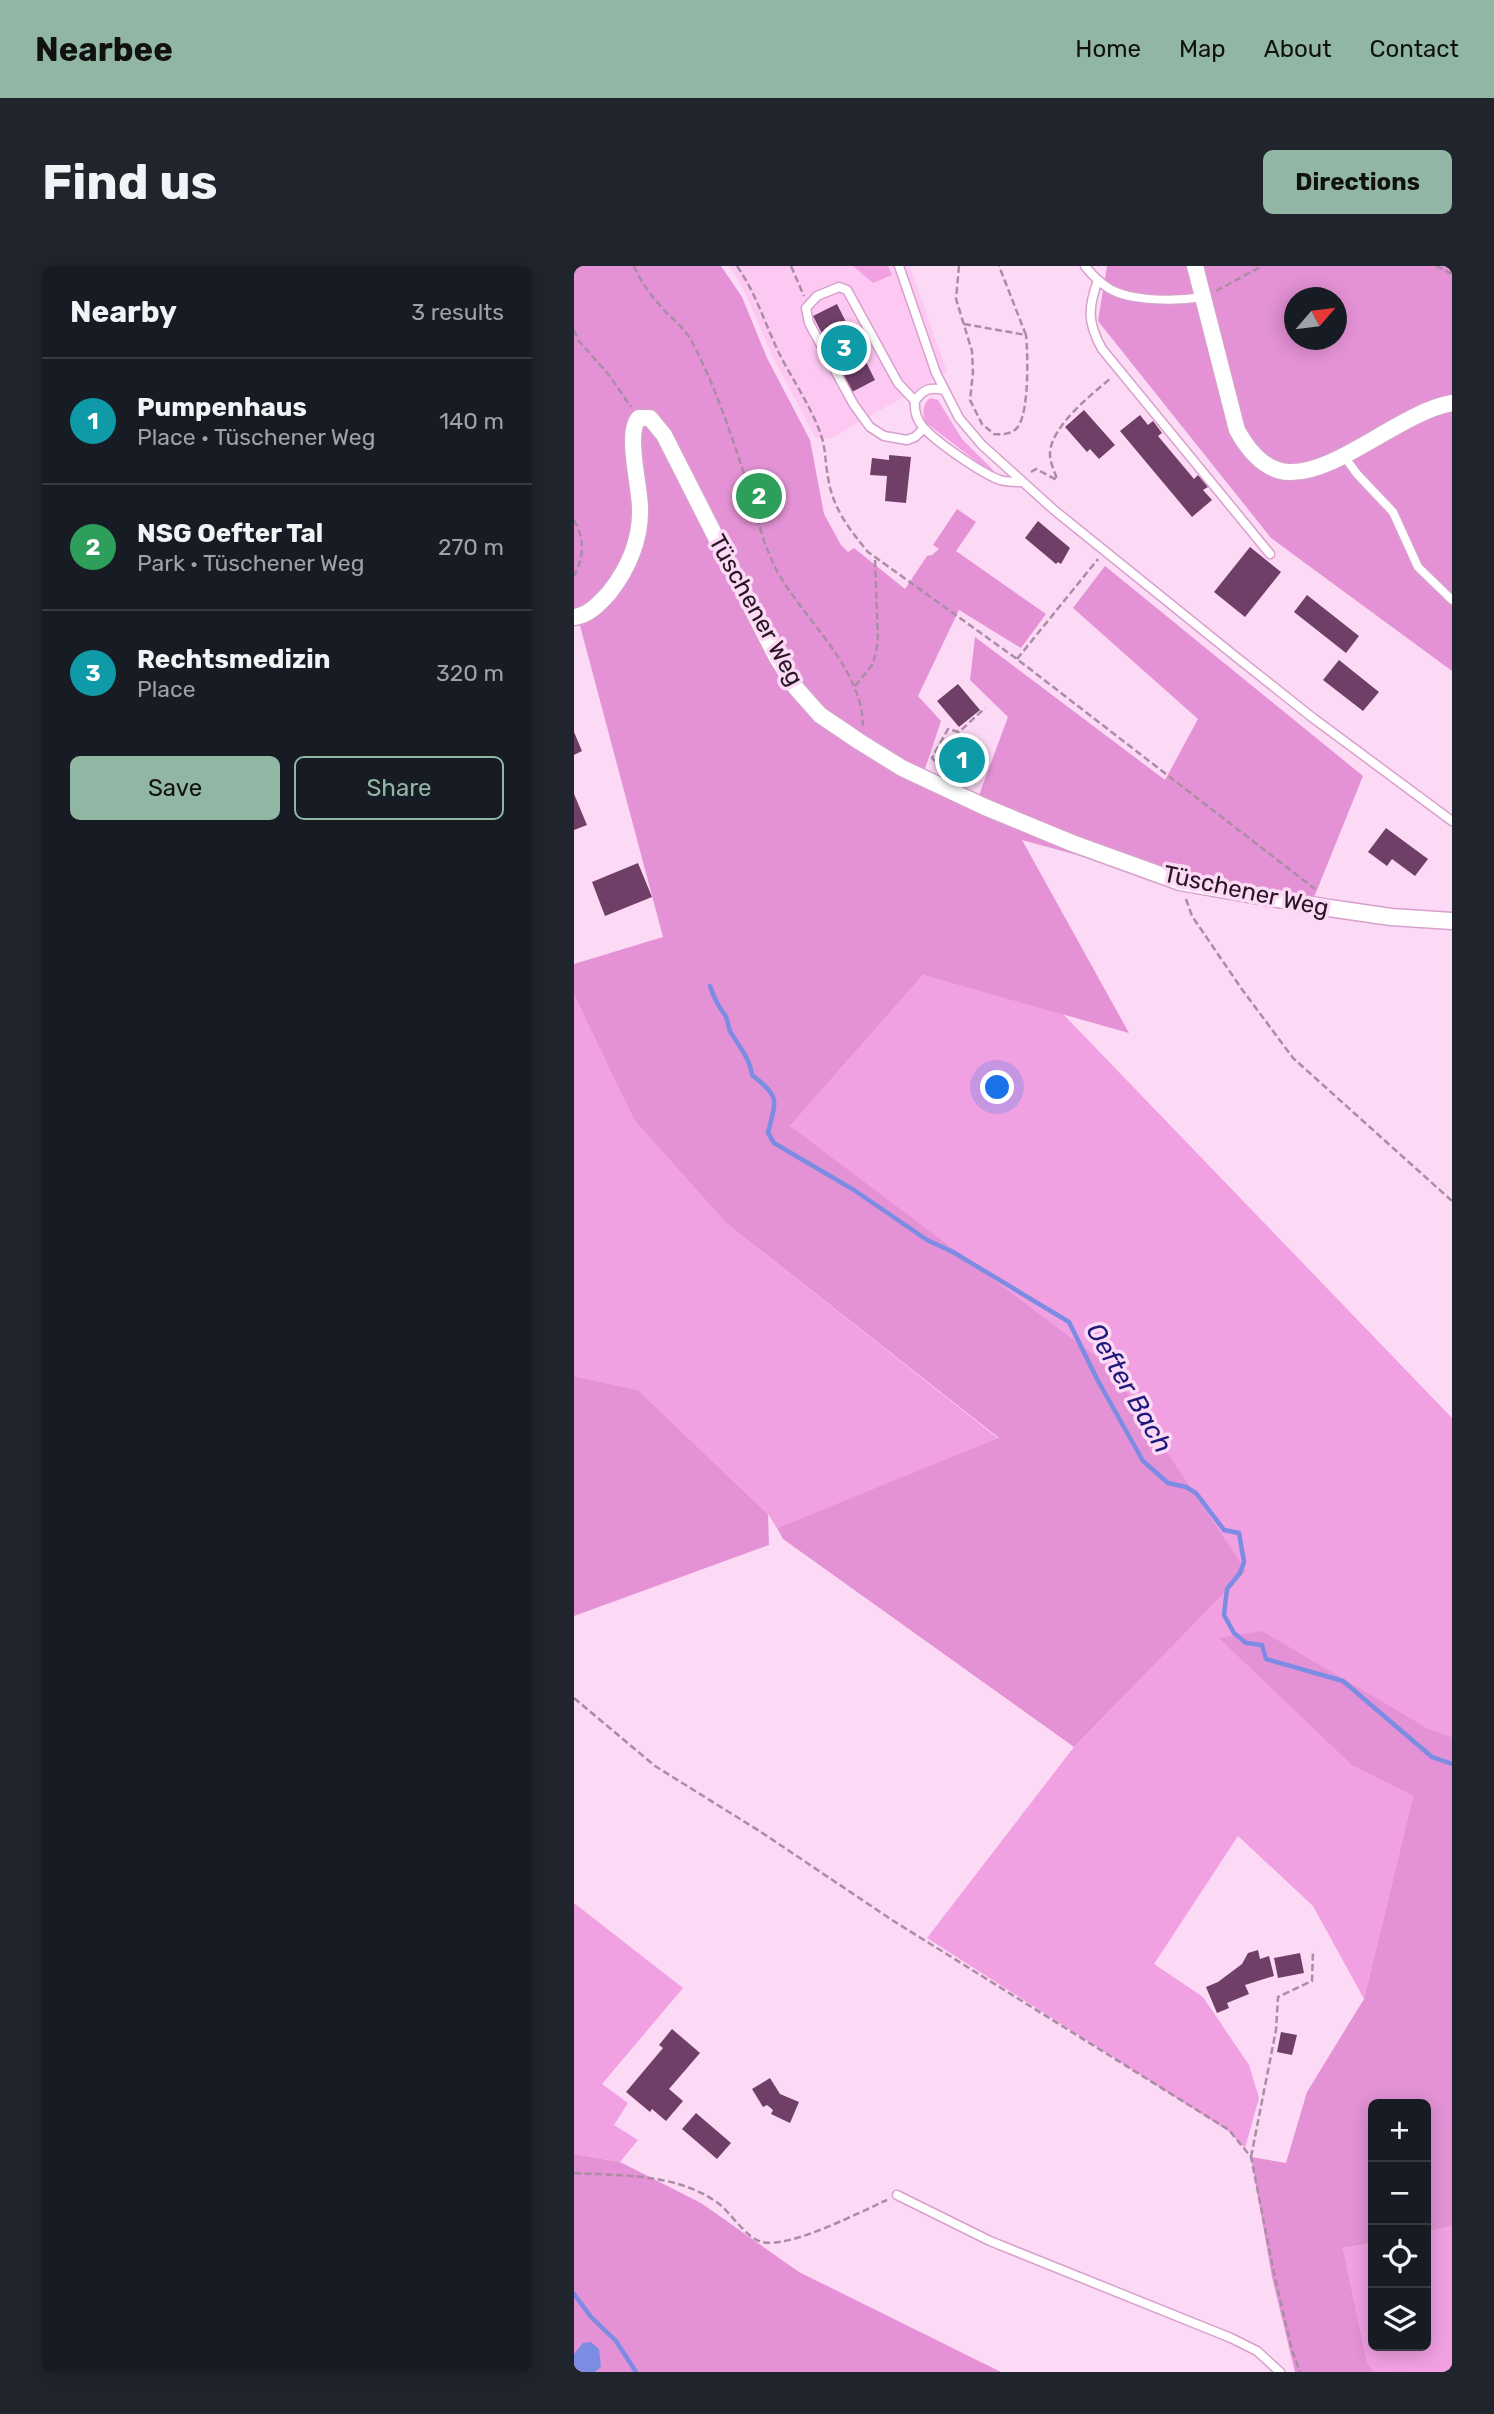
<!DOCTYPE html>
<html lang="en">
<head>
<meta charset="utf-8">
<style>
  body { margin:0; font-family:Rubik,sans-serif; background:#20242c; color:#f1f3f6 }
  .controls { position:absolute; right:21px; bottom:21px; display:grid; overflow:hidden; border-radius:10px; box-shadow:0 4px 18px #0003 }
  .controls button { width:63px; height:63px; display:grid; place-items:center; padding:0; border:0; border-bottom:2px solid #363941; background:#171b24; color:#f1f3f6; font:35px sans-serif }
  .compass { position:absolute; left:710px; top:21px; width:63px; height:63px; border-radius:50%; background:#171b24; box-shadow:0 4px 18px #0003; rotate:62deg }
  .you { position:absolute; left:424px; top:822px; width:24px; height:24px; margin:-18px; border:5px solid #fff; border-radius:50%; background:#1a73e8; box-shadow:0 0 0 10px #1a73e833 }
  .badge { display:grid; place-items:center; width:46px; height:46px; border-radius:50%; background:#91b7a4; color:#fff; font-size:23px; font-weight:700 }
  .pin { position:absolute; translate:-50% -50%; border:4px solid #fff; box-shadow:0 2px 7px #0006 }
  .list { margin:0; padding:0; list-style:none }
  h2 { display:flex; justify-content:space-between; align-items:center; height:91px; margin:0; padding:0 28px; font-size:30px }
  h2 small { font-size:23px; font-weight:400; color:#9ea1a6 }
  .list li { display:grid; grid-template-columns:46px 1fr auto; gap:21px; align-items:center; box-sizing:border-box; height:126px; padding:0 28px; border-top:2px solid #363941 }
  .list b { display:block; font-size:26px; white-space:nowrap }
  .list p { margin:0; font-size:23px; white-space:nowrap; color:#9ea1a6 }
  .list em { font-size:23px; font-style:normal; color:#9ea1a6 }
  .actions { display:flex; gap:14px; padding:21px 28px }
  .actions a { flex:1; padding:16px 0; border:2px solid #91b7a4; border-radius:10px; text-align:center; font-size:24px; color:#91b7a4 }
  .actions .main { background:#91b7a4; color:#111 }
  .icon { flex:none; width:38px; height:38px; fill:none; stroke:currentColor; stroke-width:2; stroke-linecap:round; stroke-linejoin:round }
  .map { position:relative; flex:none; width:878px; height:2106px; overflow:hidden; border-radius:10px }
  header { display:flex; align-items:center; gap:42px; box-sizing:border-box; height:98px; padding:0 35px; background:#91b7a4; color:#111 }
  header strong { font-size:33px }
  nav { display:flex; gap:38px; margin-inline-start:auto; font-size:24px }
  .intro { display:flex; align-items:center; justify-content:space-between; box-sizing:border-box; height:168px; padding:0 42px }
  h1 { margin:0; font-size:49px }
  .button { padding:18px 32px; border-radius:10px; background:#91b7a4; color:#111; font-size:24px; font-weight:700 }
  main { display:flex; gap:42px; padding:0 42px }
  aside { flex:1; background:#171b24; border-radius:10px; box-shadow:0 4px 18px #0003 }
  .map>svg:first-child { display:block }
  .built { fill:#fdc9f2 }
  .green { fill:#f1a0e2 }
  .forest { fill:#e492d5; fill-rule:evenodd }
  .water { fill:#7b8ce2 }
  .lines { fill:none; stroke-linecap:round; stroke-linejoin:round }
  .stream { stroke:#7b8ce2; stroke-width:4.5 }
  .building { fill:#703f68 }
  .service-casing { stroke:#d8a0cd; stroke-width:11 }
  .minor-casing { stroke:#d8a0cd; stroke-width:19 }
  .path { stroke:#aa8da4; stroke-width:2.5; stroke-dasharray:7 3.5; stroke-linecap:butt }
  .service { stroke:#fff; stroke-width:8 }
  .minor { stroke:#fff; stroke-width:16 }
  .labels { text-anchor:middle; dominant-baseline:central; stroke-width:7; stroke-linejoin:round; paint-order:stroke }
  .street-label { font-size:24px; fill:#2a1526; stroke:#fcd9f5 }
  .water-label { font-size:26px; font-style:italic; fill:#1d187c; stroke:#fcd9f5 }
</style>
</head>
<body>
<header>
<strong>Nearbee</strong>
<nav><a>Home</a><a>Map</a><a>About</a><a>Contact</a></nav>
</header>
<div class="intro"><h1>Find us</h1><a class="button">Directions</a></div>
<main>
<aside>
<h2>Nearby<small>3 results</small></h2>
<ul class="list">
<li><span class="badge" style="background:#0f9aa8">1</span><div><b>Pumpenhaus</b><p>Place · Tüschener Weg</p></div><em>140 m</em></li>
<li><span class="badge" style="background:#2e9e5b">2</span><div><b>NSG Oefter Tal</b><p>Park · Tüschener Weg</p></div><em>270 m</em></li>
<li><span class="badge" style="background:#0f9aa8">3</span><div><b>Rechtsmedizin</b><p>Place</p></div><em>320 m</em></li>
</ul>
<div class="actions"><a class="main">Save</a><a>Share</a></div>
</aside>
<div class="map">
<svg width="878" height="2106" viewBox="0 0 878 2106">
  <rect width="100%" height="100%" fill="#fcd9f5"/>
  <path class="built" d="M155,0H336L373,106L256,173L241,171L198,89L168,20Z"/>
  <path class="green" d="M279,0H314L318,9L299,17Z
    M356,132L364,134L388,173L420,205H415L351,156C348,147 349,138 356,132Z
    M349,709L488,747L878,1152V1471L851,1461L779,1500L839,1530L790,1733L739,1640L664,1570L580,1698L629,1731L675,1799L685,1832L671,1882L654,1865L353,1672L500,1481L672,1305L216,860Z
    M0,729L60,854L152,957L425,1173L203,1262L194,1248L64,1124L0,1110Z
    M0,1637L109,1722L28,1818L54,1837L40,1859L64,1874L46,1896L0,1888Z
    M878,1960V2106H800L793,2096L769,1982L799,1977V2080H852V1966Z"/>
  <path class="forest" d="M0,0H147L168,31L193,92L236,174L250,248L267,279L274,286L280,282L331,323L353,290L358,289L365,283L359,279L383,243L402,256L382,285L472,348L447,382L385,344L344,430L367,455L347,515L401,540L434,451L396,414L401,371L591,514L624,453L499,342L531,300L789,510L735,644L636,625L448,574L555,767L349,709L216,860L537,1102L672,1305L500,1481L209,1273L203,1262L425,1172L152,957L60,854L0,729V698L89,671L4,352L0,353Z
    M533,0H878V405L697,272L524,55ZM720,32H762V74H720Z
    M0,1110L64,1124L194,1248L195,1279L0,1350Z
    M688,1365L851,1461L878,1471V1960L852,1966V1838H799V1977L769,1982L793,2096L800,2106H721L698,2011L677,1891L712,1897L733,1826L790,1733L839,1530L779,1500L645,1372Z
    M0,1888L46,1896L127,1937L225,2006L427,2106H0Z"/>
  <path class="water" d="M17,2076L25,2083L27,2101L21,2106H0V2088L9,2077Z"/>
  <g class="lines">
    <path class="stream" d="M136,720C140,732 144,740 151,749C154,754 154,760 156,765C164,779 176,792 178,809C207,832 202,833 194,867L200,877L280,924L353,974L379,986L495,1056L523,1113L569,1195L594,1217L612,1221L622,1227L650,1264L665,1267L670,1296L666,1307L653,1323L650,1349L660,1367L672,1377L688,1379L692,1393L769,1415L858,1491L878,1498
      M0,2028L17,2051L42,2075L62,2106"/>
  </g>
  <path class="building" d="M263,38L301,114L278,126L239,50Z
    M510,144L541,179L525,193L516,183L513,186L491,161Z
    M566,149L574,159L579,155L588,167L584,170L620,213L624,209L634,221L629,224L638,234L618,251L546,165Z
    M315,189L337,191L332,237L311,235L313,210L296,209L298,192L315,194Z
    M464,255L496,282L487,298L484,296L482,298L451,272Z
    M676,281L707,306L671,351L640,326Z
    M733,329L785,370L772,387L720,346Z
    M765,394L805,426L789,445L749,414Z
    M384,418L406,444L385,461L363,435Z
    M0,466L8,485L0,489Z
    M377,477L408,495L399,512L368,494Z
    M0,528L13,559L0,564Z
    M812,562L854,593L841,610L818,593L813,600L794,586Z
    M64,597L78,631L31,650L18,616Z
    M684,1684L686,1693L695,1690L700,1710L671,1719L675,1728L653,1737L655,1742L643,1747L632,1721L644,1716L668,1698L674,1687Z
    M726,1687L730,1707L704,1712L700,1692Z
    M98,1763L126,1787L95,1823L109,1835L92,1855L78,1843L76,1846L52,1826L89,1782L85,1779Z
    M707,1766L723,1769L718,1789L703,1786Z
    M196,1812L206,1828L225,1836L216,1857L197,1848L199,1844L193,1839L189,1841L178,1823Z
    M122,1847L157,1877L143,1893L108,1863Z"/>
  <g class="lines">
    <defs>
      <path id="service" d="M325,0L362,107L385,152L408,179L480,244L661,390L739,452L878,555
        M511,0C518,9 526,17 536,23C559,36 604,35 629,31
        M524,14C514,42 513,56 528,83L696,288
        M370,124C356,121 349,123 341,135C340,145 343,154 349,161C362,176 407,207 426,214C433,216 440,216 447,216
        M341,135L324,117L273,24L265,21L243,30L232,42L235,57L280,139L296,161L310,170L333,174L341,171L350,162
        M770,190L783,208L819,246L844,301L878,334
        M323,1929L416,1975L657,2072L683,2085L706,2106"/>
      <path id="minor" d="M621,0L663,164C674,184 690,205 715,206C763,208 827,146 878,137
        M0,351C15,349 25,338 35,327C54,303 67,273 66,242C66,221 51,166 65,152H76L90,169L202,390L222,422L246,449L286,476L328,502L411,541L498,577L606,616L755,642L817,651L878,655"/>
    </defs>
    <use href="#service" class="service-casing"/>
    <use href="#minor" class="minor-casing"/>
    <path class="path" d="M60,0C67,17 81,35 94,48C103,57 112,64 118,76C141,119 157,168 172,214C182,245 188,277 203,305C230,354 288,401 289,460
      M163,0C182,27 191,58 205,87C218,113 238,142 247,169C252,183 251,197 254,211C258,241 275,263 294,286L443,393L741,623
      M217,0L230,30
      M385,0L382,33L398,85L399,106L396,134L408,158L420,168C430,169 440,168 445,159C455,142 454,88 452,69
      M862,0L878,8
      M642,25L688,0
      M390,58L452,69L425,0
      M0,64L4,74L35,109L57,141
      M457,206L462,203L483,214C481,205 476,198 476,188C476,161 518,128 537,112
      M0,254C11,274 10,290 0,310
      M443,393L524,293
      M281,420L299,398L304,376L301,294
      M368,503L358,492L374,463L385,466L411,442
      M612,633L618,650L667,722L719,792L878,935
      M0,1432L81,1500L187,1566L318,1654L655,1864L677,1891L701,2012L718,2084L726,2106
      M677,1891L702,1764L704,1731L738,1715L739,1684
      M0,1907C49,1910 102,1907 144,1937C157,1947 172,1972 188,1976C215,1983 286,1946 313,1934"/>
    <use href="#service" class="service"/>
    <use href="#minor" class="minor"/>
  </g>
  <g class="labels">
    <g class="street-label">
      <text transform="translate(182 344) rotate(61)">Tüschener Weg</text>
      <text transform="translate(672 625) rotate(12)">Tüschener Weg</text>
    </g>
    <g class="water-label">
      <text transform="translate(555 1122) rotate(60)">Oefter Bach</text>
    </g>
  </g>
</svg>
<div class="controls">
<button>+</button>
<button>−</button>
<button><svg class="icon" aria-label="locate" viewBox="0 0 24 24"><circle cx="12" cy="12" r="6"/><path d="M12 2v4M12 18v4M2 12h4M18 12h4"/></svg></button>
<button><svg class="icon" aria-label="layers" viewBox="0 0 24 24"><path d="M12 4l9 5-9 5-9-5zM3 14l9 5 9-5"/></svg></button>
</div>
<svg class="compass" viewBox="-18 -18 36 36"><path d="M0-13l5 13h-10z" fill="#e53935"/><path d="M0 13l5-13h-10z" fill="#9ea1a6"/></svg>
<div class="you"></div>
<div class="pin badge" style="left:388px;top:494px;background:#0f9aa8">1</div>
<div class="pin badge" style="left:185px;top:230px;background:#2e9e5b">2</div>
<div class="pin badge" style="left:270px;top:82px;background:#0f9aa8">3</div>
</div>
</main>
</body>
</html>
